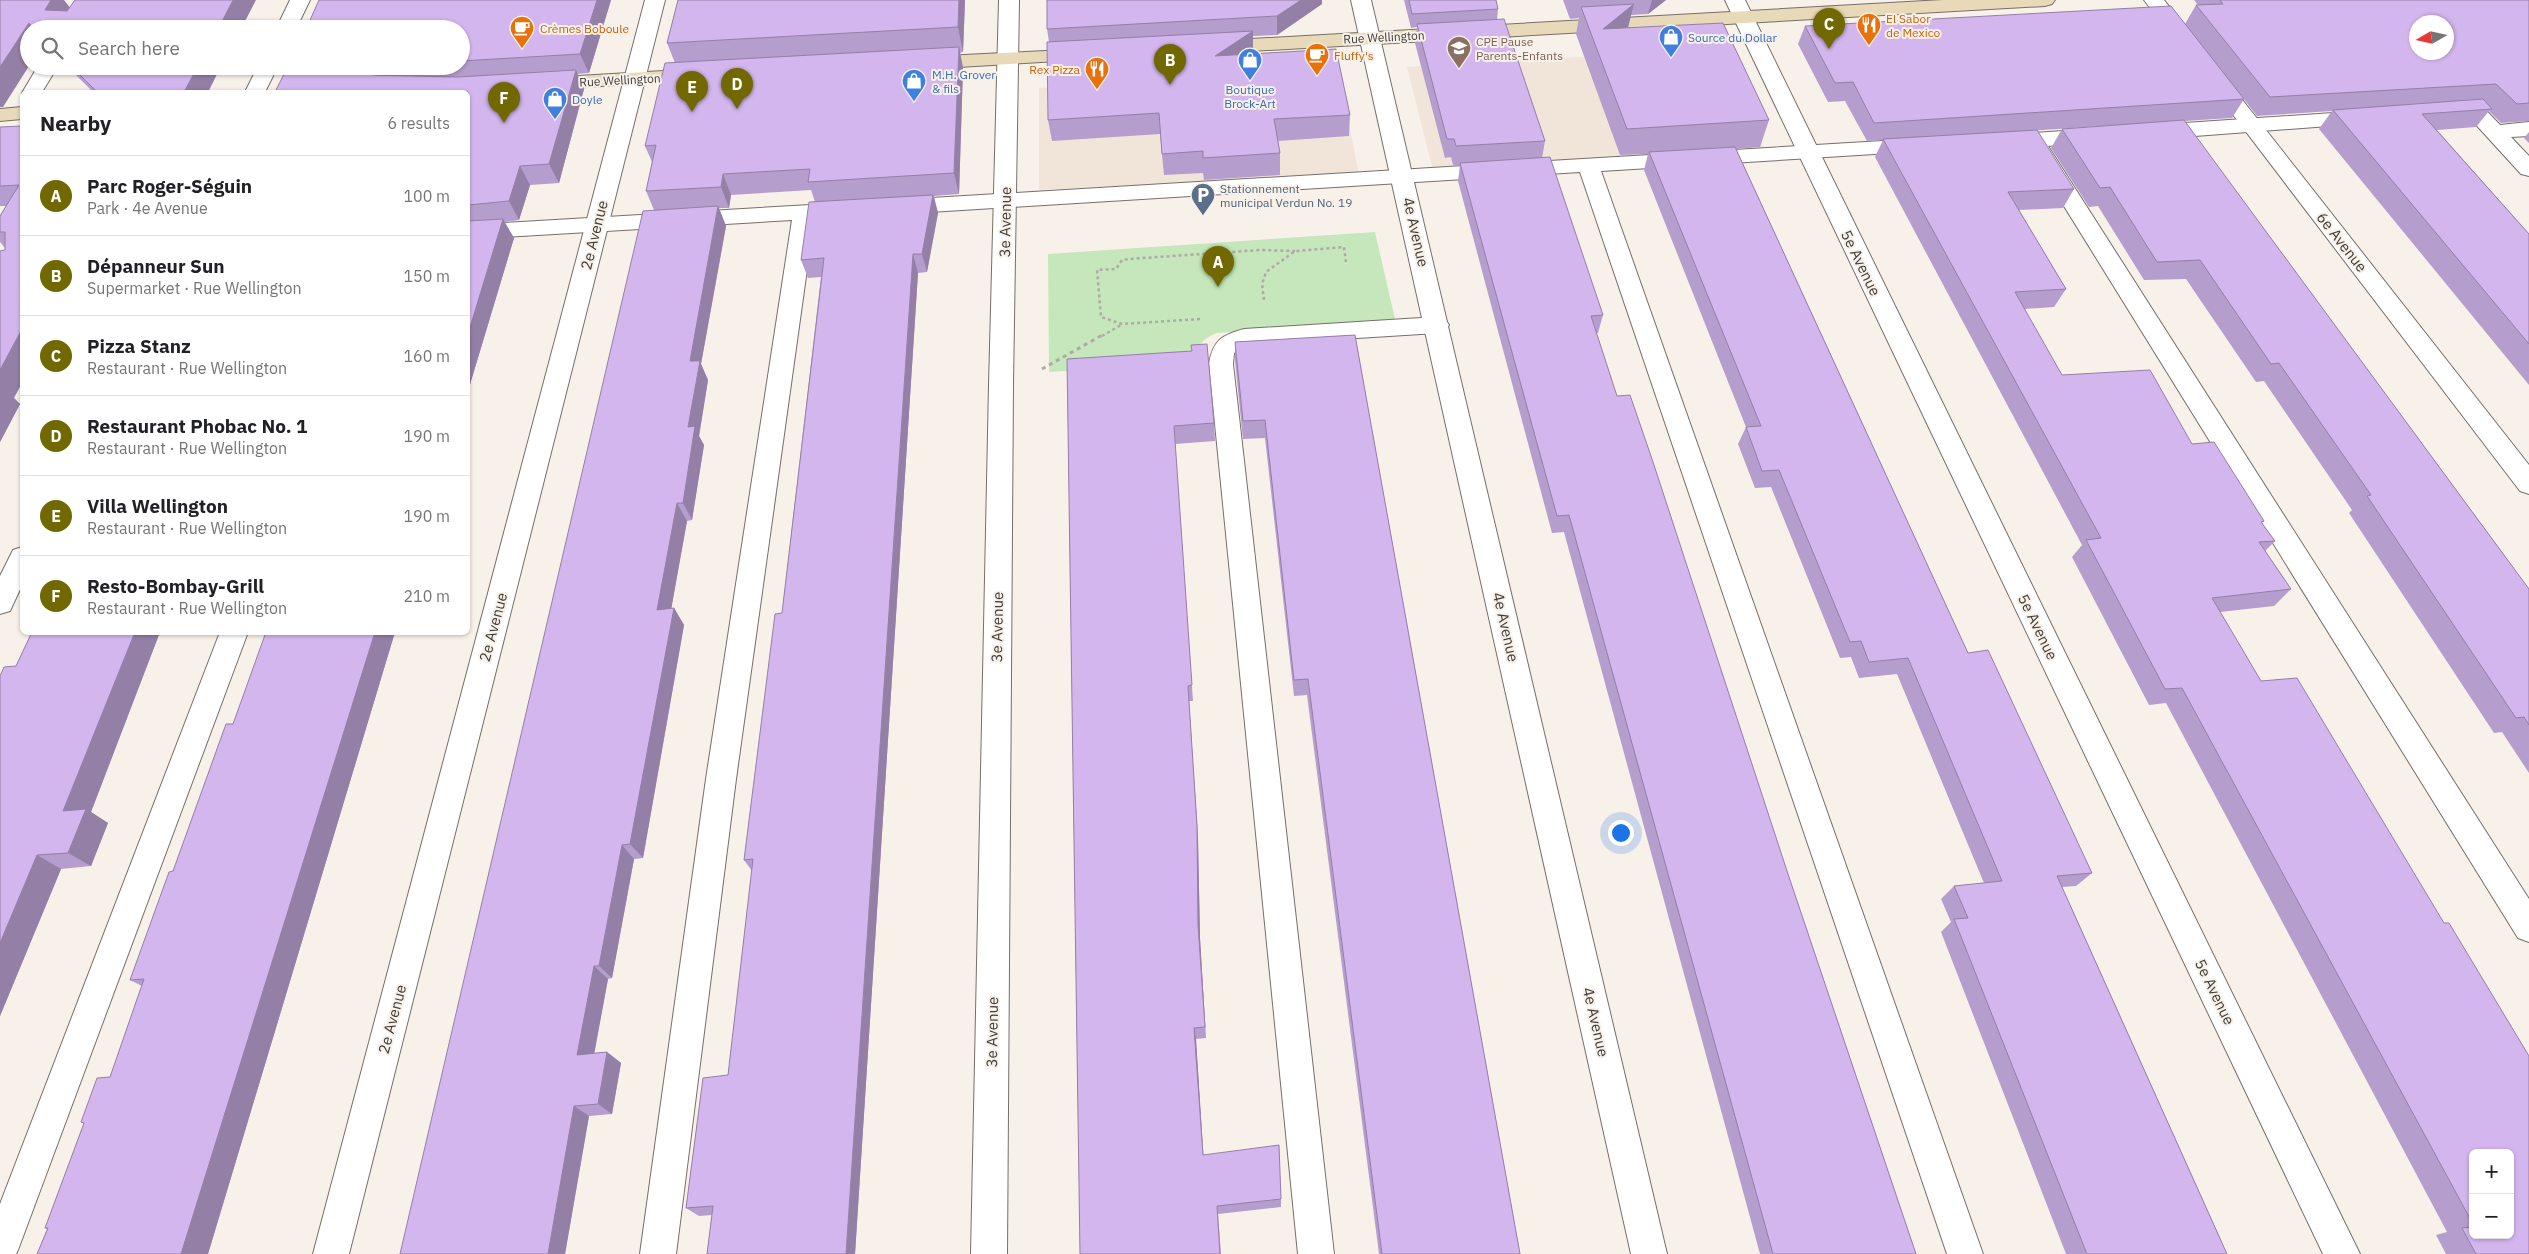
<!DOCTYPE html>
<html lang="en">
<head>
<meta charset="utf-8">
<style>
  body { margin:0; font-family:"IBM Plex Sans",sans-serif; background:#f6f6f6; color:#202124 }
  .controls { position:absolute; right:15px; bottom:15px; display:grid; overflow:hidden; border-radius:8px; box-shadow:0 1px 4px #0004 }
  .controls button { width:45px; height:45px; display:grid; place-items:center; padding:0; border:0; border-bottom:1px solid #e0e0e0; background:#fff; color:#202124; font:25px sans-serif }
  .compass { position:absolute; left:2409px; top:15px; width:45px; height:45px; border-radius:50%; background:#fff; box-shadow:0 1px 4px #0004; rotate:261deg }
  .you { position:absolute; left:1620px; top:832px; width:18px; height:18px; margin:-12px; border:4px solid #fff; border-radius:50%; background:#1a73e8; box-shadow:0 0 0 8px #1a73e833 }
  .badge { display:grid; place-items:center; width:32px; height:32px; border-radius:50%; background:#716800; color:#fff; font-size:16px; font-weight:700 }
  .pin { position:absolute; translate:-50% -41px; filter:drop-shadow(0 1px 2px #0008) }
  .pin::after { content:''; position:absolute; top:26px; width:18px; height:15px; background:inherit; clip-path:polygon(0 0,100% 0,50% 100%) }
  .list { margin:0; padding:0; list-style:none }
  h2 { display:flex; justify-content:space-between; align-items:center; height:65px; margin:0; padding:0 20px; font-size:21px }
  h2 small { font-size:16px; font-weight:400; color:#757577 }
  .list li { display:grid; grid-template-columns:32px 1fr auto; gap:15px; align-items:center; box-sizing:border-box; height:80px; padding:0 20px; border-top:1px solid #e0e0e0 }
  .list b { display:block; font-size:19px; white-space:nowrap }
  .list p { margin:0; font-size:16px; white-space:nowrap; color:#757577 }
  .list em { font-size:16px; font-style:normal; color:#757577 }
  .icon { flex:none; width:28px; height:28px; fill:none; stroke:currentColor; stroke-width:2; stroke-linecap:round; stroke-linejoin:round }
  .map { position:relative; flex:none; width:2529px; height:1254px; overflow:hidden }
  .search { position:absolute; background:#fff; box-shadow:0 1px 4px #0004; left:20px; top:20px; width:450px; height:55px; display:flex; align-items:center; gap:12px; box-sizing:border-box; padding:0 18px; border-radius:28px; color:#757577; font-size:19px }
  .panel { position:absolute; background:#fff; box-shadow:0 1px 4px #0004; left:20px; top:90px; width:450px; height:545px; border-radius:8px }
  .map>svg:first-child { display:block }
  .built { fill:#f1e4d8 }
  .green { fill:#c5e7bb }
  .lines { fill:none; stroke-linecap:round; stroke-linejoin:round }
  .service-casing { stroke:#766f6a; stroke-width:2 }
  .minor-casing { stroke:#766f6a; stroke-width:2 }
  .secondary-casing { stroke:#766f6a; stroke-width:2 }
  .path-far1 { stroke:#afaaa4; stroke-width:2.5; stroke-dasharray:3 3; stroke-linecap:butt }
  .path { stroke:#afaaa4; stroke-width:3; stroke-dasharray:4 4; stroke-linecap:butt }
  .service { fill:#fff; fill-rule:evenodd }
  .minor { fill:#fff; fill-rule:evenodd }
  .secondary { fill:#e8dab8; fill-rule:evenodd }
  .wall { fill:#b59dcd; fill-rule:evenodd }
  .shaded-wall { fill:#947fa7 }
  .building { fill:#d3b6ee; stroke:#947fa7; fill-rule:evenodd }
  .labels { text-anchor:middle; dominant-baseline:central; stroke-width:4; stroke-linejoin:round; paint-order:stroke }
  .far-food-label { font-size:12px; fill:#c56008; stroke:#f8f1ea; text-anchor:start }
  .far-street-label { font-size:12px; fill:#3e3b38; stroke:#f8f1ea }
  .far-shop-label { font-size:12px; fill:#366cbe; stroke:#f8f1ea; text-anchor:start }
  .far-education-label { font-size:12px; fill:#785e54; stroke:#f8f1ea; text-anchor:start }
  .far-service-label { font-size:12px; fill:#4e5e75; stroke:#f8f1ea; text-anchor:start }
  .street-label { font-size:15px; fill:#3e3b38; stroke:#f8f1ea }
</style>
</head>
<body>
<div class="map">
<svg width="2529" height="1254" viewBox="0 0 2529 1254">
  <rect width="100%" height="100%" fill="#f8f1ea"/>
  <path class="built" d="M1719,49L1764,148L1433,170L1407,67Z
    M1338,71L1359,174L1039,190V88Z"/>
  <path class="green" d="M1375,232L1395,319L1217,333C1200,340 1197,345 1199,363L1049,372L1048,254Z"/>
  <g class="lines">
    <defs>
      <path id="service" d="M38,66H58L42,92L22,93Z
        M2473,103L2480,104L2500,125L2529,122V136L2511,137L2529,156V176L2521,174L2468,116L2449,117L2442,116L2439,111L2442,106Z
        M2362,111L2369,113L2372,118L2369,123L2155,139L2148,137L2145,132L2148,127L2155,125Z
        M2092,129L2099,131L2103,136L2099,141L2048,146L2529,899V942L2518,938L2023,140L2027,135L2034,133Z
        M1916,139L1923,141L1927,146L1923,151L1601,171L1983,1254H1947L1580,172L898,214L890,212L887,207L890,202L898,200Z
        M845,203L853,205L856,210L853,215L814,219L736,779L676,1254H640L706,779L792,220L468,239V225Z
        M1437,317L1445,319L1449,325L1445,331L1437,333L1247,345L1234,353L1233,364L1334,1254H1298L1209,364C1213,340 1222,335 1244,329Z
        M220,632H248L18,1250L16,1254H0V1204Z"/>
      <path id="minor" d="M290,0H310L296,29H276Z
        M645,0H665L349,1254H313Z
        M999,0H1019L1013,385L1007,1254H971L989,385Z
        M1351,0H1371L1667,1254H1631Z
        M1725,0H1745L2360,1254H2323Z
        M2144,0H2164L2192,36L2189,40H2175Z
        M258,66H278L265,92H245Z
        M2215,72L2222,74L2529,465V494L2520,491L2208,82L2205,78L2208,74Z
        M22,547V585L10,611L0,614V576L13,550Z"/>
      <path id="secondary" d="M1943,0H2055L2052,4L2045,6L1215,53L1208,51L1205,47L1208,43L1215,41Z
        M1085,49L1092,51L1095,55L1092,59L925,69L918,67L915,63L918,59L925,57Z
        M698,69L705,71L708,75L705,79L543,90L536,88L533,84L536,80L543,78Z
        M22,107V119L0,121V109Z"/>
    </defs>
    <use href="#service" class="service-casing"/>
    <use href="#minor" class="minor-casing"/>
    <use href="#secondary" class="secondary-casing"/>
    <path class="path-far1" d="M1264,300L1262,284L1266,272L1295,251L1344,247L1346,262
      M1200,319L1122,324L1101,317L1097,270L1116,269L1122,260L1129,259L1260,250L1295,251
      M1102,336L1121,325"/>
    <path class="path" d="M1042,369L1104,334"/>
    <use href="#service" class="service"/>
    <use href="#minor" class="minor"/>
    <use href="#secondary" class="secondary"/>
  </g>
  <path class="wall" d="M319,0H611L589,73L577,74L584,89L559,183L530,185L519,220L504,222L514,238L468,391V92L288,66H461V29Z
    M678,0H965L963,52L960,53L963,68L959,194L934,196L938,213L927,272L918,273L855,1254H707L712,1215L699,1216L686,1208L728,1075L752,871L744,860L782,613L821,277L808,278L801,260L815,202L811,190L731,195L729,208H719L726,226L701,364L708,380L699,436L704,445L692,520L687,521L671,609L674,608L684,625L643,858L634,859L612,978L608,979L594,1053L607,1052L621,1063L612,1114L589,1116L565,1254H400L654,210L646,191L652,162L645,146L675,63L667,43Z
    M1404,0H1496L1498,9L1497,20L1545,141L1542,158L1603,315L1598,333H1596L1617,396L1788,874L1916,1254H1760L1564,532L1552,533L1458,181L1460,165H1453L1451,157L1445,158L1415,43L1417,27L1411,28Z
    M1563,0H1666L1648,14L1631,15L1628,28L1769,120L1760,147L1736,149L1968,653L2092,873L2076,886L2062,887L2227,1254H2066L1941,932L1951,922L1941,899L1954,886L1984,883L1897,674L1859,678L1851,657L1840,658L1771,487L1755,488L1738,444L1746,427L1644,170L1648,154L1620,155L1576,34L1579,18L1570,19Z
    M2194,0H2529V121L2501,123L2489,111L2476,127L2437,130L2529,234V385L2319,129L2332,111L2257,116L2185,24L2196,5H2198Z
    M1322,4L1277,35L1253,36V52L1250,54L1350,115L1349,136L1278,141L1280,153V175L1204,180L1203,173L1164,175L1160,134L1052,141L1048,120L1049,42L1047,29Z
    M1805,26L2244,99L2232,118L2184,121L2529,589V773L2502,732L2494,733L2349,513L2352,510L2264,381L2256,382L2186,279L2144,280L2098,206L2089,207L2051,148L2062,129L2116,125L2030,131L2074,189L2063,208L2019,210L2066,289L2054,307L2024,309L2062,375L2192,444L2264,521L2262,523L2275,541L2265,551L2291,589L2274,606L2220,612L2529,1254H2446L2436,1235L2447,1232L2166,703L2149,705L2072,557L2082,545L1875,157L1883,140L1867,141L1845,101L1828,102L1798,44ZM2473,1153L2510,1235H2473Z
    M67,66H221L208,92H93Z
    M22,126L14,398L20,404L0,442V251L5,250V248L0,242V216L6,206H0V127Z
    M2529,132V143L2524,138Z
    M1355,335L1520,1254H1379L1307,695L1294,696L1265,438L1243,439L1235,361V342Z
    M1067,359L1214,423L1215,441L1175,444L1193,701H1189L1198,839L1200,938L1206,1038L1196,1039L1203,1155L1281,1199V1207L1218,1214L1221,1254H1080Z
    M32,632H160L91,812L108,823L91,866L61,869L0,1016L16,666Z
    M395,632L208,1254H37L47,1229L45,1228L84,1124L81,1122L110,1077L142,986L130,980L173,871L233,724Z"/>
  <path class="shaded-wall" d="M38,0H64L72,10L60,29Z
    M233,0H256L241,29H218Z
    M597,0H611L589,73L580,54Z
    M959,0H965L963,52L958,27Z
    M1301,0H1322V4L1277,35V16Z
    M1652,0H1666L1648,14Z
    M1634,4L1627,31L1603,29Z
    M29,23L33,29H29V66L3,107H0V67Z
    M1253,31V52L1216,78L1215,56Z
    M959,47L963,68L959,194L954,173Z
    M198,66H221L208,92H184Z
    M379,66H383L394,84L382,91L371,72L375,67Z
    M576,70L584,89L559,183L549,164Z
    M520,166L530,185L519,220L509,201Z
    M723,174L731,195L729,208L721,187Z
    M933,195L938,213L927,272L922,254Z
    M718,206L726,226L701,364L708,380L699,436L704,445L692,520L683,503L688,427L690,361Z
    M503,219L514,238L468,391V334Z
    M913,254L918,273L855,1254H846Z
    M22,329V383L14,398L20,404L0,442V370Z
    M677,503L687,521L668,627L657,610Z
    M674,608L684,625L643,858L630,844Z
    M135,632H160L91,812L108,823L91,866L68,853L63,811Z
    M375,632H395L208,1254H181Z
    M1189,701L1198,839L1200,938L1206,1038L1198,925Z
    M622,845L634,859L612,978L599,966Z
    M37,855L61,869L0,1016V943Z
    M594,966L608,979L592,1066L577,1055Z
    M1194,1028L1196,1039L1204,1164L1203,1155Z
    M607,1052L621,1063L612,1114L598,1104Z
    M574,1106L589,1116L565,1254H548Z"/>
  <path class="building" d="M0,0H51L45,10L67,11L75,0H233L218,29H34L29,23L0,67Z
    M319,0H597L580,54L461,61V29H306Z
    M678,0H959L958,27L667,43Z
    M1047,0H1301L1277,16L1047,29Z
    M1409,0H1496L1498,9L1412,14Z
    M2220,0H2529V103L2517,104L2496,84L2270,97L2196,5L2223,4ZM2416,22H2446V52H2416Z
    M1634,4L1603,29L1723,23L1769,120L1627,129L1581,7Z
    M2171,6L2244,99L1874,123L1853,82L1835,83L1805,26Z
    M1504,19L1545,141L1456,146L1454,139H1447L1417,24Z
    M1253,31L1215,56L1336,49L1350,115L1274,119L1280,153L1203,158V151L1162,154L1159,113L1048,120L1047,42Z
    M959,47L954,173L808,182L810,169L723,174L721,187L646,191L656,145L645,146L665,63Z
    M71,66H198L184,92H97Z
    M288,66H379L375,67L371,72L373,75L458,77L576,70L549,164L520,166L509,201L468,205V92H275Z
    M2483,99L2492,109L2422,114L2529,234V344L2333,110Z
    M2184,120L2529,589V725L2524,717L2516,718L2367,496L2371,495L2279,363L2271,364L2200,260L2157,262L2110,187L2100,188L2062,129Z
    M22,126V329L0,370V251L5,250V232H0V216L19,185L0,186V127Z
    M2037,130L2074,189L2008,192L2066,289L2015,292L2062,375L2150,370L2192,444L2214,442L2264,521L2261,522L2275,541L2259,542L2291,589L2212,598L2261,681L2297,678L2444,923H2449L2529,1056V1254H2476L2462,1228L2473,1227V1235H2510V1153H2473V1224L2182,688L2165,689L2086,540L2101,538L1883,139Z
    M1735,147L1968,653L1988,650L2092,873L2057,876L2227,1254H2087L1954,919L1968,918L1954,886L2002,881L1908,658L1869,662L1861,641L1850,642L1779,470L1762,471L1746,427L1761,426L1649,152Z
    M1550,157L1603,315L1591,316L1617,396L1630,395L1652,459L1788,874L1916,1254H1773L1569,515L1557,516L1460,163Z
    M933,195L922,254H913L846,1254H707L713,1206L686,1208L703,1078L728,1075L753,859L744,860L775,614L782,613L824,258L801,260L809,202Z
    M718,206L690,361H700L688,427L695,426L683,503H677L657,610L674,608L630,844L622,845L599,966H594L577,1055L607,1052L598,1104L574,1106L548,1254H400L643,211Z
    M503,219L468,334V221Z
    M1355,335L1520,1254H1382L1308,679L1294,680L1265,420L1243,421L1235,342Z
    M1207,344L1214,423L1174,426L1192,685L1188,686L1197,825L1198,925L1205,1027L1194,1028L1203,1155L1279,1145L1281,1199L1217,1206L1220,1254H1080L1067,359L1192,351L1191,345Z
    M32,632H135L63,811L86,809L68,853L37,855L0,943V676L4,667L16,666Z
    M266,632H375L181,1254H37L48,1228H45L84,1123L81,1122L97,1078L110,1077L144,979L130,980L169,872L173,871L226,724H233Z"/>
  <defs>
    <symbol id="restaurant-pin" viewBox="-11 -11 22 30"><path d="M0 17L-7.5 6A9.5 9.5 0 1 1 7.5 6Z" fill="#e8710a" stroke="#f8f1ea"/><path d="M-5-6h1v4h1v-4h1v4h1v-4h1v5L-1.5 .5V6h-2V.5L-5-1ZM5-6V6H3V1.5H1.5Q1.5-4 5-6Z" fill="#fff"/></symbol>
    <symbol id="cafe-pin" viewBox="-11 -11 22 30"><path d="M0 17L-7.5 6A9.5 9.5 0 1 1 7.5 6Z" fill="#e8710a" stroke="#f8f1ea"/><path d="M-5.5-4.5H6V0H3Q3 3.5 0 3.5H-2.5Q-5.5 3.5-5.5 0ZM3-3.2v2h1.7v-2ZM-6 4.5H4V6H-6Z" fill="#fff"/></symbol>
    <symbol id="shop-pin" viewBox="-11 -11 22 30"><path d="M0 17L-7.5 6A9.5 9.5 0 1 1 7.5 6Z" fill="#3f7fe0" stroke="#f8f1ea"/><path d="M-5-2.5h2.3a2.7 3.5 0 0 1 5.4 0H5L5.5 6h-11ZM-1.5-2.5h3a1.5 2.3 0 0 0-3 0Z" fill="#fff"/></symbol>
    <symbol id="school-pin" viewBox="-11 -11 22 30"><path d="M0 17L-7.5 6A9.5 9.5 0 1 1 7.5 6Z" fill="#8d6e63" stroke="#f8f1ea"/><path d="M0-5L7-2L0 1L-7-2ZM-4 1L0 2.5L4 1V4Q0 6-4 4Z" fill="#fff"/></symbol>
    <symbol id="parking-pin" viewBox="-11 -11 22 30"><path d="M0 17L-7.5 6A9.5 9.5 0 1 1 7.5 6Z" fill="#5c6f8a" stroke="#f8f1ea"/><path d="M-3.5-5.5H1a3.5 3.5 0 0 1 0 7H-1V5.5H-3.5ZM-1-3.4V-.6H.8a1.4 1.4 0 0 0 0-2.8Z" fill="#fff"/></symbol>
  </defs>
  <g fill-rule="evenodd">
    <use href="#restaurant-pin" x="1855" y="11" width="28" height="38"/>
    <use href="#cafe-pin" x="508" y="14" width="28" height="38"/>
    <use href="#shop-pin" x="1657" y="23" width="28" height="38"/>
    <use href="#school-pin" x="1445" y="34" width="28" height="38"/>
    <use href="#cafe-pin" x="1303" y="41" width="28" height="38"/>
    <use href="#shop-pin" x="1236" y="46" width="28" height="38"/>
    <use href="#restaurant-pin" x="1083" y="55" width="28" height="38"/>
    <use href="#shop-pin" x="900" y="67" width="28" height="38"/>
    <use href="#shop-pin" x="541" y="85" width="28" height="38"/>
    <use href="#parking-pin" x="1189" y="181" width="28" height="38"/>
  </g>
  <g class="labels">
    <g class="far-food-label">
      <text x="1886" y="18">El Sabor<tspan x="1886" dy="14">de Mexico</tspan></text>
      <text x="540" y="28">Crèmes Boboule</text>
      <text x="1334" y="55">Fluffy's</text>
      <text x="1080" y="69" text-anchor="end">Rex Pizza</text>
    </g>
    <g class="far-street-label">
      <text transform="translate(1384 37) rotate(-3)">Rue Wellington</text>
      <text transform="translate(620 80) rotate(-3)">Rue Wellington</text>
    </g>
    <g class="far-shop-label">
      <text x="1688" y="37">Source du Dollar</text>
      <text x="932" y="74">M.H. Grover<tspan x="932" dy="14">&amp; fils</tspan></text>
      <text x="1250" y="89" text-anchor="middle">Boutique<tspan x="1250" dy="14">Brock-Art</tspan></text>
      <text x="572" y="99">Doyle</text>
    </g>
    <g class="far-education-label">
      <text x="1476" y="41">CPE Pause<tspan x="1476" dy="14">Parents-Enfants</tspan></text>
    </g>
    <g class="far-service-label">
      <text x="1220" y="188">Stationnement<tspan x="1220" dy="14">municipal Verdun No. 19</tspan></text>
    </g>
    <g class="street-label">
      <text transform="translate(1005 222) rotate(-89)">3e Avenue</text>
      <text transform="translate(1416 232) rotate(77)">4e Avenue</text>
      <text transform="translate(594 235) rotate(-76)">2e Avenue</text>
      <text transform="translate(2342 242) rotate(52)">6e Avenue</text>
      <text transform="translate(1861 263) rotate(64)">5e Avenue</text>
      <text transform="translate(493 627) rotate(-75)">2e Avenue</text>
      <text transform="translate(997 627) rotate(-89)">3e Avenue</text>
      <text transform="translate(1506 627) rotate(77)">4e Avenue</text>
      <text transform="translate(2038 627) rotate(64)">5e Avenue</text>
      <text transform="translate(2215 992) rotate(64)">5e Avenue</text>
      <text transform="translate(392 1019) rotate(-75)">2e Avenue</text>
      <text transform="translate(1596 1022) rotate(77)">4e Avenue</text>
      <text transform="translate(992 1032) rotate(-89)">3e Avenue</text>
    </g>
  </g>
</svg>
<div class="controls">
<button>+</button>
<button>−</button>
</div>
<svg class="compass" viewBox="-18 -18 36 36"><path d="M0-13l5 13h-10z" fill="#e53935"/><path d="M0 13l5-13h-10z" fill="#757577"/></svg>
<div class="you"></div>
<div class="pin badge" style="left:1218px;top:287px">A</div>
<div class="pin badge" style="left:1170px;top:85px">B</div>
<div class="pin badge" style="left:1829px;top:49px">C</div>
<div class="pin badge" style="left:737px;top:109px">D</div>
<div class="pin badge" style="left:692px;top:112px">E</div>
<div class="pin badge" style="left:504px;top:123px">F</div>
<div class="search"><svg class="icon" aria-label="search" viewBox="0 0 24 24"><circle cx="10" cy="10" r="6"/><path d="M15 15l6 6"/></svg>Search here</div>
<section class="panel">
<h2>Nearby<small>6 results</small></h2>
<ul class="list">
<li><span class="badge">A</span><div><b>Parc Roger-Séguin</b><p>Park · 4e Avenue</p></div><em>100 m</em></li>
<li><span class="badge">B</span><div><b>Dépanneur Sun</b><p>Supermarket · Rue Wellington</p></div><em>150 m</em></li>
<li><span class="badge">C</span><div><b>Pizza Stanz</b><p>Restaurant · Rue Wellington</p></div><em>160 m</em></li>
<li><span class="badge">D</span><div><b>Restaurant Phobac No. 1</b><p>Restaurant · Rue Wellington</p></div><em>190 m</em></li>
<li><span class="badge">E</span><div><b>Villa Wellington</b><p>Restaurant · Rue Wellington</p></div><em>190 m</em></li>
<li><span class="badge">F</span><div><b>Resto-Bombay-Grill</b><p>Restaurant · Rue Wellington</p></div><em>210 m</em></li>
</ul>
</section>
</div>
</body>
</html>
